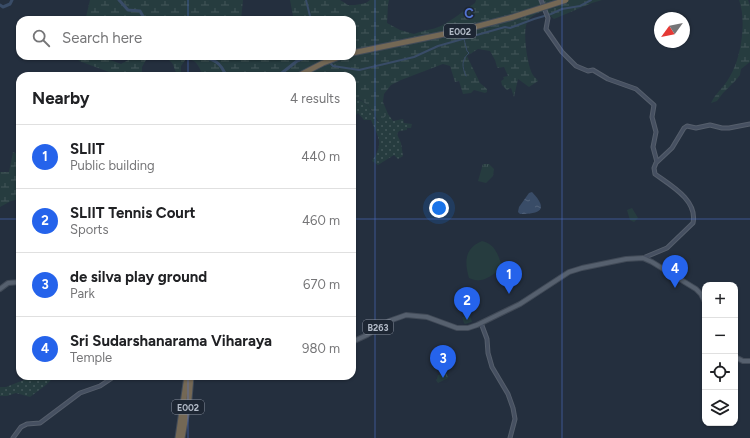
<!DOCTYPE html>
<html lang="en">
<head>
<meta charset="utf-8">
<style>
  body { margin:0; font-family:Figtree,sans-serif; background:#f6f6f6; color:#202124 }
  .controls { position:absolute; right:12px; bottom:12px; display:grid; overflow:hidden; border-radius:8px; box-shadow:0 1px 3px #0004 }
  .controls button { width:36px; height:36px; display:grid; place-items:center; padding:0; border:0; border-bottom:1px solid #e0e0e0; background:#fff; color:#202124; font:20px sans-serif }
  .compass { position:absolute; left:654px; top:12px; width:36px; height:36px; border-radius:50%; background:#fff; box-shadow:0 1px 3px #0004; rotate:237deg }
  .you { position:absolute; left:439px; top:208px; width:14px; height:14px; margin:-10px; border:3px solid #fff; border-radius:50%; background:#1a73e8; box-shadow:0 0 0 6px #1a73e833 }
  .badge { display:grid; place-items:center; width:26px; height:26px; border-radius:50%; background:#2563eb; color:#fff; font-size:13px; font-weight:700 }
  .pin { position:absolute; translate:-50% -33px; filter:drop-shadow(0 1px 2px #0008) }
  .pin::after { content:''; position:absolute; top:21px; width:14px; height:12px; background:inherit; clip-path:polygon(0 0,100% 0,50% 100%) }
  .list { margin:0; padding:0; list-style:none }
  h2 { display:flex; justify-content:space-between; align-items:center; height:52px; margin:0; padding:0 16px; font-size:17px }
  h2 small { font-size:13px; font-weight:400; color:#757577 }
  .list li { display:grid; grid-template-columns:26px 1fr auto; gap:12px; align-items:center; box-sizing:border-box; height:64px; padding:0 16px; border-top:1px solid #e0e0e0 }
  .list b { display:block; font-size:15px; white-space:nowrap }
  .list p { margin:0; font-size:13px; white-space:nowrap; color:#757577 }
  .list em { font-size:13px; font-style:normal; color:#757577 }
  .icon { flex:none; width:22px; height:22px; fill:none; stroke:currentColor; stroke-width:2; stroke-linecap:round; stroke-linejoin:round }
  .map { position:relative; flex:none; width:750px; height:438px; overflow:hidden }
  .search { position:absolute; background:#fff; box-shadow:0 1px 3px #0004; left:16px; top:16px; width:340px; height:44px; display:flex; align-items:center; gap:10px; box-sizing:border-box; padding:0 14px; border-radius:12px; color:#757577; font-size:15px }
  .panel { position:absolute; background:#fff; box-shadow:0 1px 3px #0004; left:16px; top:72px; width:340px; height:308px; border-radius:12px }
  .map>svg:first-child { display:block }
  .grass { fill:url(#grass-dots) }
  .wetland { fill:url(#wetland-marsh) }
  .park { fill:url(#park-tufts) }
  .pitch { fill:#263c3f }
  .water { fill:url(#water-ripples) }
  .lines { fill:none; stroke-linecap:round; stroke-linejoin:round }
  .stream { stroke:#394c67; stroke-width:1 }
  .canal { stroke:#394c67; stroke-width:2 }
  .river { stroke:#394c67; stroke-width:3 }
  .secondary-casing { stroke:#565f6c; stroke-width:5 }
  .primary-casing { stroke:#414a57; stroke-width:6 }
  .highway-casing { stroke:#434c59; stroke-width:7 }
  .secondary { stroke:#465061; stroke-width:3 }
  .primary { stroke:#56606e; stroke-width:4 }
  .highway { stroke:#746855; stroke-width:5 }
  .highway-bridge-casing { stroke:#434c59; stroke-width:7; stroke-linecap:butt }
  .highway-bridge { stroke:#746855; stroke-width:5 }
  .grid { fill:none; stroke:#5274d3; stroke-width:1; stroke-opacity:0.55 }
  .labels { text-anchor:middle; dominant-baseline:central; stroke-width:3; stroke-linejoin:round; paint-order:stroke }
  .shield { fill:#1d2633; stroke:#878f9c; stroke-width:1 }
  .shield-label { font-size:9px; font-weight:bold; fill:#b4bcc9 }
  .grid-label { font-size:13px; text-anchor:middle; font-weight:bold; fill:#5274d3; stroke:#1d2633; stroke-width:3; stroke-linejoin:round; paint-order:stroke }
</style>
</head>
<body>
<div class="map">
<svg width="750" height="438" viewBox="0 0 750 438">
  <defs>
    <pattern id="grass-dots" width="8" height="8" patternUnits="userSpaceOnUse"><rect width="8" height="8" fill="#263c3f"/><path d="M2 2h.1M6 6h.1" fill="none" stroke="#435659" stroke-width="1.8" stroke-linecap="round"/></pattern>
    <pattern id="wetland-marsh" width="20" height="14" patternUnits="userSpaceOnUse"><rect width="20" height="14" fill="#263c3f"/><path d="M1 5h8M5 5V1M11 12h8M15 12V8" fill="none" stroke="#435659"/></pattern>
    <pattern id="park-tufts" width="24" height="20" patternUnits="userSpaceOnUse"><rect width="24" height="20" fill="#263c3f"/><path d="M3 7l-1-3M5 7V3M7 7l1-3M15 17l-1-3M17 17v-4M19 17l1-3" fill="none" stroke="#435659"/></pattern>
    <pattern id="water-ripples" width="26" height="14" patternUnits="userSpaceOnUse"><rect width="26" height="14" fill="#394c67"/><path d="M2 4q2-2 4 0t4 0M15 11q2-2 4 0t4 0" fill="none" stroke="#53647b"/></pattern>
  </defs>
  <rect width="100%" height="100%" fill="#242f3e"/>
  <path class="grass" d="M352,98C366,99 372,111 378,122L388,114L393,121L403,119L404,123L412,124L411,128H407V130L399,131L397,134L401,143L403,156L398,159L394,155L378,165L372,161C384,143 379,139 371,120H364L358,113L352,119Z
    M34,376H55L46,385L30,397L16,393L7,396H0V387H6Z"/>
  <path class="wetland" d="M90,0H243L241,20H80L86,17Z
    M290,0H340L348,5H355L366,3L370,0H389L388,5L387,23L400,30L414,34C423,30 432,30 441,26C453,20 464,10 475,3L476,0H602L592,3L554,19L544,11C539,13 531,15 528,21C522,29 527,61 531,71C532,75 536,78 538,81L529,87L518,79L514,97L511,88L507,90L502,85L501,81L504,79L503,77L508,76L504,67L498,68L497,67L495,60L490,51L478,49L467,56L480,83L487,89V92L485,93L474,90L471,93L463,94L459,81L455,82L450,66L443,64L401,80L391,85L384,94L383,102L388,114L379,122C372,111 366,99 352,97V76H203C199,67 197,59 186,59L181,66V73L178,75C175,72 174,66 172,63C166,55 153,56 146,60L142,67V76H129L123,72H109L79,61L77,56H99L121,64L132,58L133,56H352V20H292L293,16Z
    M739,0H748L750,5V62L741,69L740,75L736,80L723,93L717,101L711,103C715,94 724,87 729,78C741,59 747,22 739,0Z
    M13,152L17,154L20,158V199L11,201L0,207V172H9Z"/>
  <path class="park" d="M483,164H489L494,169L493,176L486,183L478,181Z
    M632,208L638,218L634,222L630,220L627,210Z
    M445,371L448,376V378L438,383L436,380L437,379L438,375L443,374V372Z"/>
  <path class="pitch" d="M482,241C496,244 498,256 503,268C491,275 483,285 469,278C464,261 465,248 482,241Z
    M470,315L472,322L465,324L464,323L462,317Z"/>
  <path class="water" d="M532,192C549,210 540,214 520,214L518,212L519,207L529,193Z"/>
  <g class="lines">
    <path class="stream" d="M464,39L467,51L469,53C461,60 462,67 466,76"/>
    <path class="canal" d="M306,0L311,20
      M324,56L333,66L359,70L414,57L438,46L505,27L510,28L534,19L551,14L562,9L580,6L591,0"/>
    <path class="river" d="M119,0L128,10L140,11L145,20
      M0,5L3,7L10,4L12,0
      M200,56C214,60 220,61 226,76
      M278,76L297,61L309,56"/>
    <defs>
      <path id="secondary" d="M541,0L548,18L546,29L562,52L576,66L588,71L593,70L608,79L636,89L654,105L652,117L656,132L653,147L657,162
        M643,258L667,248L693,223C698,200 670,185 655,174L654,168L656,163L672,148L684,128L687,126L696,128L710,125L722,128H729L750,124
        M481,323L487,339L488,353L492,367L508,394L513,408L515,419L510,438
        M13,438L21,427L27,424L40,423L80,393L100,386L115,376"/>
      <path id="primary" d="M0,289L8,283L20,282
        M352,342L367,335L389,321L406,315L427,317L457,328H468L477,325L520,304L569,272L582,268L626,259L643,258L652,262L696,289L701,294L705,302
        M735,357L743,361H750"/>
      <path id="highway" d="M298,76L323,63L342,56
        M178,438L187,376
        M182,438L189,399L191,376"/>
    </defs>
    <use href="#secondary" class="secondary-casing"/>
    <use href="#primary" class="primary-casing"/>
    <use href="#highway" class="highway-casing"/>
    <use href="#secondary" class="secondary"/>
    <use href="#primary" class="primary"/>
    <use href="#highway" class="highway"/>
    <defs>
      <path id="highway-bridge" d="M352,53L459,31L513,17L566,0"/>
    </defs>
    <use href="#highway-bridge" class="highway-bridge-casing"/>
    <use href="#highway-bridge" class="highway-bridge"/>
  </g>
  <path class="grid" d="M188,0V20M375,0V438M562,0V438M188,56V76M0,219H20M352,219H750M188,376V438"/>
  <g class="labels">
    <g class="shield">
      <rect x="444" y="24" width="32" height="14" rx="3"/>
      <rect x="363" y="320" width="30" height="14" rx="3"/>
      <rect x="172" y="400" width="32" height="14" rx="3"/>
    </g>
    <g class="shield-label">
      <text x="460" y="31">E002</text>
      <text x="378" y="327">B263</text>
      <text x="188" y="407">E002</text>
    </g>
  </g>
  <g class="grid-label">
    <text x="469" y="18">C</text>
  </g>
</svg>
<div class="controls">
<button>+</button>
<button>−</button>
<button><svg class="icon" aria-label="locate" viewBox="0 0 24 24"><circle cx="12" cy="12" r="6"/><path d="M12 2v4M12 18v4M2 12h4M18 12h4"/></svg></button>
<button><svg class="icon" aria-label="layers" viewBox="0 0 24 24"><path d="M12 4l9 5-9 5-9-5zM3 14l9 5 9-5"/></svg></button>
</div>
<svg class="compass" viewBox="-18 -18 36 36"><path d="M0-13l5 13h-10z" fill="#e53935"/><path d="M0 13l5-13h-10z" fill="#757577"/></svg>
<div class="you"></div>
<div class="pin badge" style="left:509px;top:294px">1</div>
<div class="pin badge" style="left:467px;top:320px">2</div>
<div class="pin badge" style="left:443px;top:378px">3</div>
<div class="pin badge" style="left:675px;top:288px">4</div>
<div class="search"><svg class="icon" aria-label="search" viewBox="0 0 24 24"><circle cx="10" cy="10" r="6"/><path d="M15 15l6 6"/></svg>Search here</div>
<section class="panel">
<h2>Nearby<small>4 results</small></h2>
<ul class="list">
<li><span class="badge">1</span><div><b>SLIIT</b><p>Public building</p></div><em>440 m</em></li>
<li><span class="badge">2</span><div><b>SLIIT Tennis Court</b><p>Sports</p></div><em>460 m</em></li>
<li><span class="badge">3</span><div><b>de silva play ground</b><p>Park</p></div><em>670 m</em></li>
<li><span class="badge">4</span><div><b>Sri Sudarshanarama Viharaya</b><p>Temple</p></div><em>980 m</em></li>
</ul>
</section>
</div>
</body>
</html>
